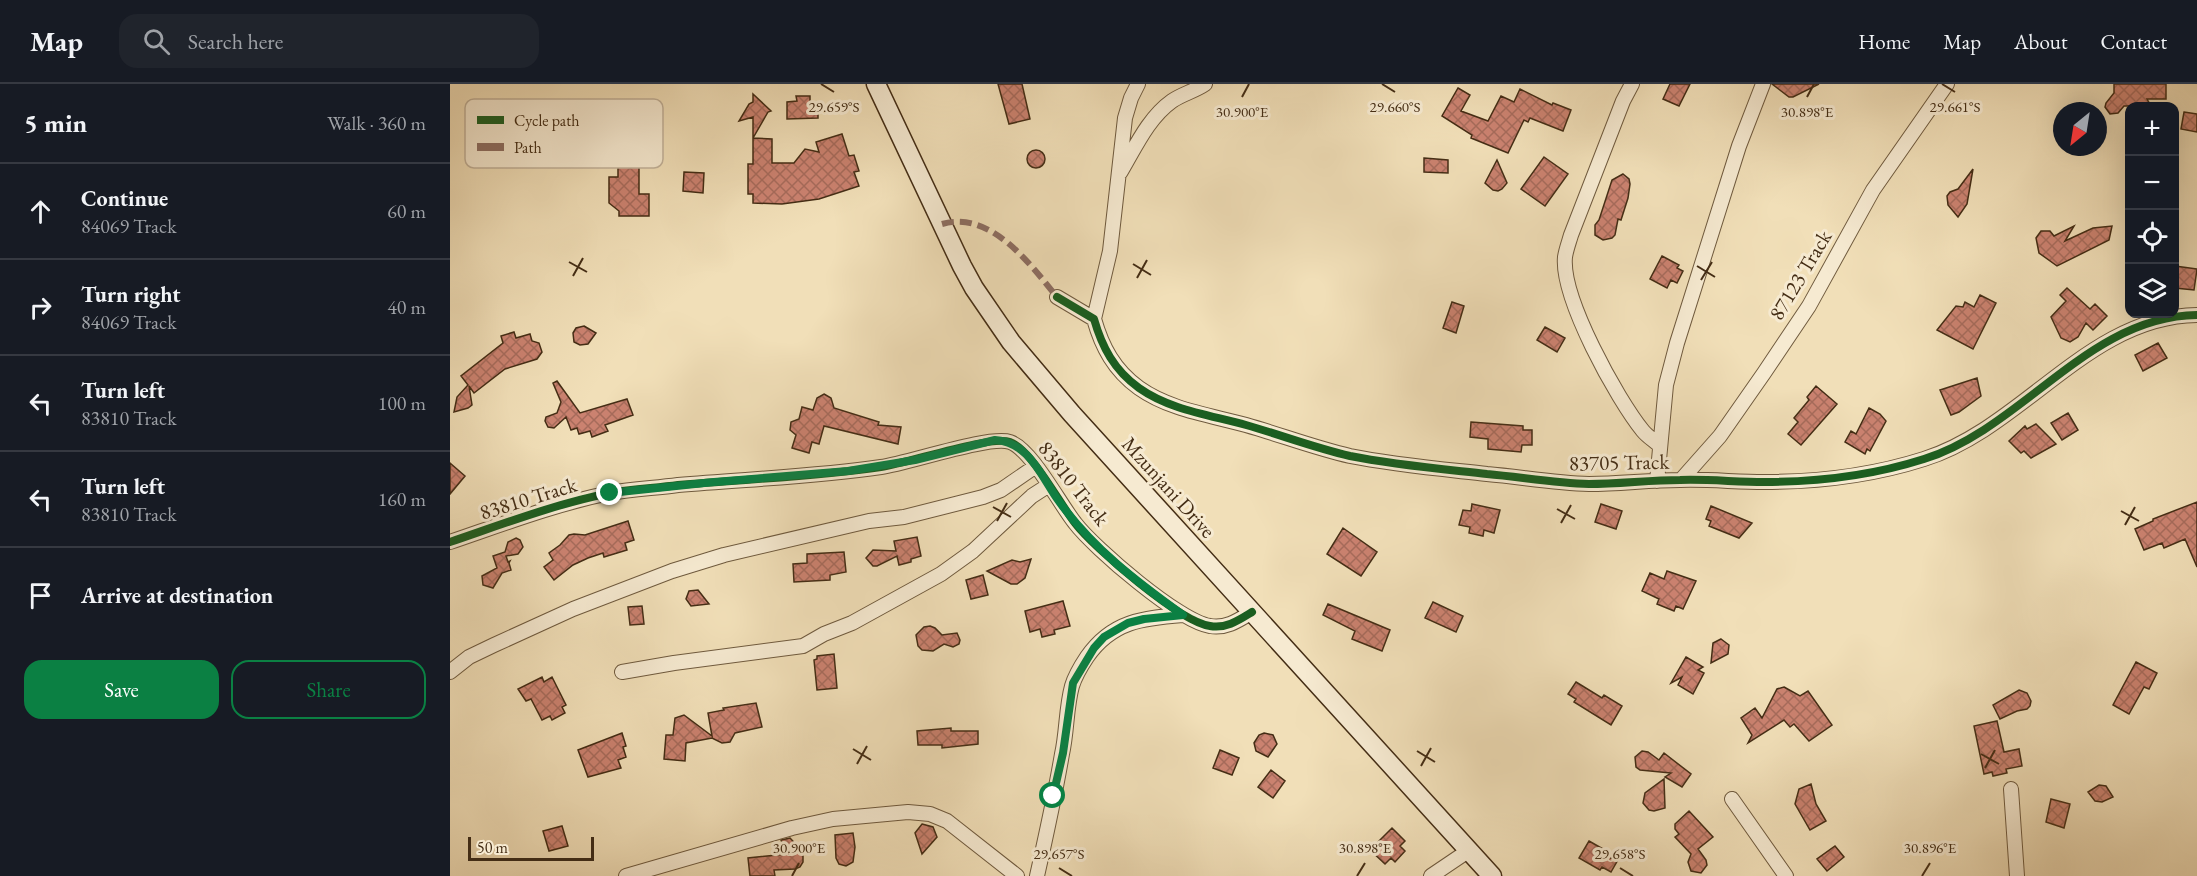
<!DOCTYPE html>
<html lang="en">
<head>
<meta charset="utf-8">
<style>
  body { margin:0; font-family:"EB Garamond",serif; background:#20242c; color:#f1f3f6 }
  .controls { position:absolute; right:18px; top:18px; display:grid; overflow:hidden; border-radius:12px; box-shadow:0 6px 24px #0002 }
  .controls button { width:54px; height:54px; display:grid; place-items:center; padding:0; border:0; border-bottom:2px solid #363941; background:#171b24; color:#f1f3f6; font:30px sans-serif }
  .compass { position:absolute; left:1603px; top:18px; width:54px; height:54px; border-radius:50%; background:#171b24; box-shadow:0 6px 24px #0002; rotate:210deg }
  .scale { position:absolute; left:18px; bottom:15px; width:126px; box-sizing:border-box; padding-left:6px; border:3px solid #442d15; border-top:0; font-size:16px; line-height:21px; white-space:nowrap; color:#442d15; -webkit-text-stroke:4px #f6ead1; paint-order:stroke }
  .stop { position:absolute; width:18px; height:18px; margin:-14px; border:4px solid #0b8043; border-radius:50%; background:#fff }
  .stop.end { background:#0b8043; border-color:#fff; box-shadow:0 2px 6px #0008 }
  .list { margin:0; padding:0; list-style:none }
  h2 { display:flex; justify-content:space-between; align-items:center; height:78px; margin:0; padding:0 24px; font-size:26px }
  h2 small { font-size:20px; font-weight:400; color:#9ea1a6 }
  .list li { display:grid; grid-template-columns:39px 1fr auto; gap:18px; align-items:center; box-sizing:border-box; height:96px; padding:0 24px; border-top:2px solid #363941 }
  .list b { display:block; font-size:22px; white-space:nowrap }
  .list p { margin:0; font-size:20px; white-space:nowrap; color:#9ea1a6 }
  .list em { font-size:20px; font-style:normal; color:#9ea1a6 }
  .actions { display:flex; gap:12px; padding:18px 24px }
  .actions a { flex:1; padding:14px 0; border:2px solid #0b8043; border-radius:18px; text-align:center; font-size:21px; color:#0b8043 }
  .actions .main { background:#0b8043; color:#fff }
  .icon { flex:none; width:33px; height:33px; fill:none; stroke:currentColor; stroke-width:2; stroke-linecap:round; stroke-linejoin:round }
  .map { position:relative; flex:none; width:1747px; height:792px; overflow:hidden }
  header { display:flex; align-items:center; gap:36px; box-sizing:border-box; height:84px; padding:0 30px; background:#171b24; border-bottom:2px solid #363941 }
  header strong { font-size:28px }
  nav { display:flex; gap:33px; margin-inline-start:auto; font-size:21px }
  .search { width:420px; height:54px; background:#20242c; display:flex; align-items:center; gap:15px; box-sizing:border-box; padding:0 21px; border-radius:18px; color:#9ea1a6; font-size:22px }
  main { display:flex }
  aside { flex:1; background:#171b24 }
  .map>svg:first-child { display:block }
  .building { fill:url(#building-cross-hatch); stroke:#442d15; stroke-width:1.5 }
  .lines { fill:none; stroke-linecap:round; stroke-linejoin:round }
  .minor-casing { stroke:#6f5a3e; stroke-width:16 }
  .secondary-casing { stroke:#442d15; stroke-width:21 }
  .minor { stroke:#f6ead1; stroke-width:14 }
  .secondary { stroke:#f6ead1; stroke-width:18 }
  .quiet { stroke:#8d6e63; stroke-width:6; stroke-dasharray:12 6; stroke-linecap:butt }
  .cycleway-casing { stroke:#f6ead1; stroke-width:11 }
  .cycleway { stroke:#1b5e20; stroke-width:8 }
  .route { stroke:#0b8043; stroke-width:8 }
  .ticks { fill:none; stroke:#442d15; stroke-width:2 }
  .labels { text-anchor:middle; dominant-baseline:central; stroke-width:6; stroke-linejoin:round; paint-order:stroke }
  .street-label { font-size:21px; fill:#442d15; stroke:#f6ead1 }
  .key { fill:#f6ead1; stroke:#c1b199; stroke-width:1.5 }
  .key-label { font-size:16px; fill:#442d15 }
  .ticks-label { font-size:15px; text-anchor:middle; fill:#442d15; stroke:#f6ead1; stroke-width:6; stroke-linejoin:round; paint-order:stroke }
</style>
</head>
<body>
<header>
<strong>Map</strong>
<div class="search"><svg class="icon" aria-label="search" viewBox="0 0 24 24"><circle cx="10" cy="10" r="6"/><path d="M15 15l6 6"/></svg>Search here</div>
<nav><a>Home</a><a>Map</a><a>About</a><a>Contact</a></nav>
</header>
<main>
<aside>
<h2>5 min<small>Walk · 360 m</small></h2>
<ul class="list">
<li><svg class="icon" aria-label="ahead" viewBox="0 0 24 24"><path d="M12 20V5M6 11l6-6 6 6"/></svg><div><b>Continue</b><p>84069 Track</p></div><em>60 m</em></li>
<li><svg class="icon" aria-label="right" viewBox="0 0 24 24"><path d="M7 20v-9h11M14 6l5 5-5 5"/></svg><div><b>Turn right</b><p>84069 Track</p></div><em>40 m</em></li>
<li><svg class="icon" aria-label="left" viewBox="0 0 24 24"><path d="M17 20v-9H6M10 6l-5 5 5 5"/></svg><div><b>Turn left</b><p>83810 Track</p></div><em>100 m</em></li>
<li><svg class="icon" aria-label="left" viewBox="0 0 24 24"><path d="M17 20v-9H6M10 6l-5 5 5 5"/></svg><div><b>Turn left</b><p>83810 Track</p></div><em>160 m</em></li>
<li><svg class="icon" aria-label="arrive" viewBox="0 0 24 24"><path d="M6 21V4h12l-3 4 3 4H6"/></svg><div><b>Arrive at destination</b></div></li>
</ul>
<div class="actions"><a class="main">Save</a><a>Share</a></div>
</aside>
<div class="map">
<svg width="1747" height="792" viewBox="0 0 1747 792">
  <defs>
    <pattern id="building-cross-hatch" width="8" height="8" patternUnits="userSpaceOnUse" patternTransform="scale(1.5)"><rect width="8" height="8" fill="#cb8270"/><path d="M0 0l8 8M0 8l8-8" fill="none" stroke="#a66b5b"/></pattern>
  </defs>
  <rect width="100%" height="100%" fill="#f1dfb8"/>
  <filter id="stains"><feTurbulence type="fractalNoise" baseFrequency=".00333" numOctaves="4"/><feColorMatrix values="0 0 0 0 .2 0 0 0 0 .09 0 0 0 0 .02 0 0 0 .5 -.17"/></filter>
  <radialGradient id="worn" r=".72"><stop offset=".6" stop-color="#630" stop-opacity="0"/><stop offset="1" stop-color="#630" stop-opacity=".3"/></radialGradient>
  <path class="building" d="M548,0H572L580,35L559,40Z
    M1220,0H1240L1229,22L1213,15Z
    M1322,0H1369L1343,13H1339Z
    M1664,0H1716V15H1697L1701,22H1674L1668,29L1660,30L1655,23L1656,19L1664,9Z
    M1008,4L1020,11L1011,27L1038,37L1051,12L1064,18L1070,5L1102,21L1103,19L1121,26L1113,47L1080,34L1078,38L1074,36L1058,69L1021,54L1022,51L992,32Z
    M303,10L321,27L318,28L303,54V33L289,37L299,20L303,18Z
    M346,12H360V20H368V34L337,35V18L347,17Z
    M1734,28L1747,30V48L1731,45Z
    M392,50L399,72L404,71L409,87L404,88L409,102L369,115L332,120L303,119V110H298V80H303V54L322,55V79H344L355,65L369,68L366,58Z
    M577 75a9 9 0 1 1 18 0a9 9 0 1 1-18 0Z
    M1094,73L1118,90L1095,122L1071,105Z
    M974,74L998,76V89L974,88Z
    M1047,76L1057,99L1052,105L1048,107L1043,106L1035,99Z
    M168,82H189V110H199V132H169V127L159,119V93H168Z
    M1523,85L1517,120L1508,133L1498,121L1497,112L1500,108L1508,105Z
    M234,88L254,89L253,109L233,107Z
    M1173,90L1179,95L1180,100L1178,114L1171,136L1168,135L1165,151L1162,154L1153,156L1145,151V141L1149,136L1162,96Z
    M1624,142L1615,157L1643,144L1662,142L1659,156L1607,182L1589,169L1586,154L1591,147H1600L1604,152Z
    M1212,172L1229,181L1227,184L1233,187L1227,199L1221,196L1217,204L1200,195Z
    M1725,182L1747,185L1744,206L1725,204Z
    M1617,204L1640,225L1645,220L1657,232L1643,246L1636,239L1628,253L1620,258L1611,254L1601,233L1616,217L1610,211Z
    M1530,211L1546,219L1523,265L1487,246L1506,222L1513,223L1515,218L1524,223Z
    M1002,218L1014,222L1006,249L993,244Z
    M134,242L146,249L138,260L130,261L124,258L123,249L126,244Z
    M1095,243L1115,254L1107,268L1087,256Z
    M64,248L66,254L80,250L82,257L89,259L92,268L87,275L55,285L24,309L19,302L22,321L18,324L4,328L7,313L18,301L11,292L53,259L51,252Z
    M1708,259L1717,274L1693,287L1685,271Z
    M1527,294L1531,312L1509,328L1501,331L1490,306Z
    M107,297L130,329L177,315L183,331L155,341L158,347L142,353L140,347L129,350L127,344L121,346L116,333L104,344L98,343L95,337L96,333L107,329L111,318L103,299Z
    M1366,302L1387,320L1351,361L1338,350L1348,338L1344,334L1359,316L1357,313Z
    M374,310L381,314L384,324L429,338L428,341L451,343L448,360L374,342L369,360L362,358L359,369L342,364L346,351L340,346L341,338L349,335L352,323L363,326L367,314Z
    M1419,324L1430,330L1436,337L1420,367L1417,365L1415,370L1395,358L1401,347L1406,350Z
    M1618,329L1628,346L1612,356L1601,339Z
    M1021,338L1073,342V346H1082V361H1072L1071,368L1038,365V355L1020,353Z
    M1586,340L1606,360L1581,374L1574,367L1571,369L1559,357L1575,342L1577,345Z
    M0,379L15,392L0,410Z
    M1747,418V483L1735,455L1714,464L1712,459L1694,466L1685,445L1703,437V435Z
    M1022,420L1050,426L1044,449L1034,446L1033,452L1019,449L1020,443L1009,441L1013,426L1021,427Z
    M1151,420L1172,427L1166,445L1145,438Z
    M1261,422L1302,439L1289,454L1259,442L1261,437L1256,435Z
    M178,437L184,456L175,459L177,466L154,473L153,469L138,474L123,481L104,496L94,483L103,476L99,469L110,461L119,451L124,450L135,451Z
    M893,444L927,468L911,492L877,470Z
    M467,453L471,472L461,475V478L449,481L447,472L427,482H423L416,474L423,466L446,467L444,457Z
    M66,454L70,456L73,463L68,470L56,472L58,478L60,477L59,479L61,486L52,489L43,504L33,501L32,492L47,484L43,472L55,468L58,458Z
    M394,468L396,488L380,491V496L344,498L343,480L357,479V470Z
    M581,475L575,494L567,500H561L537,487L562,476L570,478Z
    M1217,487L1246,497L1233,525L1226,522L1224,527L1207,520L1209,515L1192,507L1200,489L1214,495Z
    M533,491L538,511L521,515L516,496Z
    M248,506L259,520L241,522L236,515L239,507Z
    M613,517L620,542L604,546L605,550L592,553L590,545L580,548L575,527Z
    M983,518L1013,532L1006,548L975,534Z
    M878,520L940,546L932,567L902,555L905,547L873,531Z
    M192,522L194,540L180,541L178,523Z
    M480,542L485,544L492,551L507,549L510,556L509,560L503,563L494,560L483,567L472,566L468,562L466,551L474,543Z
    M1271,555L1279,561L1278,570L1261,579L1263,559Z
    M384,570L387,604L367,606L364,576L367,575V572Z
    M1236,573L1253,583L1248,586L1254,589L1243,610L1228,601L1232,593L1221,599Z
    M1686,578L1707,589L1699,605L1694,603L1679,630L1663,621Z
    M92,593L94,598L102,593L116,621L112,623L115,629L102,636L100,632L92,636L81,615L76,617L68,605Z
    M1126,598L1152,614L1154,611L1172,622L1161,641L1124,618L1126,615L1118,610Z
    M1334,603L1350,612L1358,607L1382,641L1359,657L1344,640L1340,643L1334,636L1298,659L1302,651L1291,634L1305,624L1312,634L1327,605Z
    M1569,606L1577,609L1581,617L1580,622L1577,625L1567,627L1550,635L1543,621Z
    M306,619L312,643L285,649L280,658L272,659L262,654L236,659L235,677L214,675L216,651H223L225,634L234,631L262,652L258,629L274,626L273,624Z
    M1547,637L1554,668L1569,665L1572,682L1556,685L1557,689L1543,692L1542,688L1534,690L1524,642Z
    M501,644V647H528V660L492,664V661H468L467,647Z
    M172,649L176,662L173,663L176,673L168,676L171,684L138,693L128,666Z
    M814,649L823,651L827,660L818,673L806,667L804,659L809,651Z
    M770,666L789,674L782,691L763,684Z
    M1192,667L1198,668L1209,676L1214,669L1241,690L1232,703L1215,693L1221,689L1190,686L1186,683L1185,673Z
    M821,686L835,697L823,714L808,703Z
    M1214,695L1215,724L1204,727L1199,726L1193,719L1195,709Z
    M1361,700L1366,720L1376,737L1360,746L1345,720L1349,705Z
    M1649,701L1656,702L1663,713L1652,718L1645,717L1638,708Z
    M1601,715L1620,720L1614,744L1596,738Z
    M1239,727L1263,753L1248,765L1256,776L1257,781L1251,789L1241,787L1238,778L1241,770L1225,753L1229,750L1225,745V740Z
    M472,740L483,743L487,753L472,770L465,749Z
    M112,742L118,762L99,767L93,747Z
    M942,744L955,757L950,762L955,767L945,778L941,774L935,780L920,766Z
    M403,749L405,763L403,778L396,782L389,780L386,774L385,751Z
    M340,754L353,768V778L350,783L345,785L324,786L325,792H300L298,774L337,770L331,756Z
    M1139,757L1169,774L1161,788L1152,783L1150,786L1129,774Z
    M1385,762L1394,773L1377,787L1367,775Z"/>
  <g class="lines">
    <defs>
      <path id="minor" d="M1182,0L1173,17L1121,151C1119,158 1116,166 1115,173C1111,214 1167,315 1193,347C1198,353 1205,357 1210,362
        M670,89C685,64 698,34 722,17C732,10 745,7 755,0
        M607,213L644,235C652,263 664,286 689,304C720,326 760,331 796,341C831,351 865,364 900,372C945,381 992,385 1037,390C1071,393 1105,399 1139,400C1170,400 1199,396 1230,396C1258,395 1286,398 1314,398C1367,398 1424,391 1474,375C1573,344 1639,232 1747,231
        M644,235L660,167L675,34L681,14L688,0
        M1231,396L1270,352L1314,289L1359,222L1423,106L1497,0
        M1207,397L1216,301L1227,259L1289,62L1313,0
        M0,458C53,440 105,420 160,409C183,405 206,404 228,401C296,395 364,393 431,383C459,379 540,351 560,358C582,366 609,419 625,439C644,464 730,538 760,542C776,545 789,536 802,528
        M0,588L19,573L44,561L123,525L222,487L274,471L419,437L454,433L533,413L551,406L586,382
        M172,588L224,579L353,562L374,550L402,539L491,490L523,467L582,412L599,401
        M1561,705L1567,792
        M1282,715L1336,792
        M176,792L342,744L383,735L458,728L480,730L497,737L567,792
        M587,792C596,752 605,711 612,670C617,648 616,624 622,602C625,592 631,582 637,573C662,537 693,534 733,531
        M981,792L1018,767"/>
      <path id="secondary" d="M426,0L512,182L524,204L561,258L622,330L1042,792"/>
    </defs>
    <use href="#minor" class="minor-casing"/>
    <use href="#secondary" class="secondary-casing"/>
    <use href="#minor" class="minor"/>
    <use href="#secondary" class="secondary"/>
    <path class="quiet" d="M492,140C541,126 580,180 607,213"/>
    <defs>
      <path id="cycleway" d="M607,213L644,235C652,263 664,286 689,304C720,326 760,331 796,341C831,351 865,364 900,372C945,381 992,385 1037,390C1071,393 1105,399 1139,400C1170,400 1199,396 1230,396C1258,395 1286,398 1314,398C1367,398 1424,391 1474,375C1573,344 1639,232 1747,231
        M0,458C53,440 105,420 160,409C183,405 206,404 228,401C296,395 364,393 431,383C459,379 540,351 560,358C582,366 609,419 625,439C644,464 730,538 760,542C776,545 789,536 802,528"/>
    </defs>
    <use href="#cycleway" class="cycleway-casing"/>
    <use href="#cycleway" class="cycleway"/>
  </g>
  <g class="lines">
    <path class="route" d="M160,409L264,398L398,387L465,376L545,356C579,358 591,392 608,416C642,464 687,498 733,531L694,535L678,539L654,553L644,564L623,599L613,669L603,712"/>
  </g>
  <path class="ticks" d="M371,0L384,8M932,0L945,8M1492,0L1505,8M792,13L799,0M1357,13L1364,0M119,178L137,188M683,180L701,191M1247,182L1265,193M123,192L133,174M687,194L697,176M1251,196L1262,178M543,423L561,433M1107,425L1125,435M1671,427L1689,437M547,437L557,419M1111,439L1121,421M1675,441L1685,423M403,665L421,676M967,667L985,678M1531,670L1549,680M407,680L417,662M971,682L981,664M1535,684L1545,666M609,784L622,792M1170,784L1183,792M342,792L349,779M907,792L915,779M1472,792L1480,779"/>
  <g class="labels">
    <g class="street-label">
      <text transform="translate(1350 191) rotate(-59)">87123 Track</text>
      <text transform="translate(1169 378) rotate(-1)">83705 Track</text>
      <text transform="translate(624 399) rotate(52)">83810 Track</text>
      <text transform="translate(719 403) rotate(48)">Mzunjani Drive</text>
      <text transform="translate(78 414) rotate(-17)">83810 Track</text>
    </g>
  </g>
  <rect x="15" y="15" width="198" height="69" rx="9" class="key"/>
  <rect x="27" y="32" width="27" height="8" fill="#1b5e20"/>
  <rect x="27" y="59" width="27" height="8" fill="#8d6e63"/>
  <g class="key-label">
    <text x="64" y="42">Cycle path</text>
    <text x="64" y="69">Path</text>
  </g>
  <g class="ticks-label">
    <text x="384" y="28">29.659°S</text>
    <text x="1505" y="28">29.661°S</text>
    <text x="945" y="28">29.660°S</text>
    <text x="792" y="33">30.900°E</text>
    <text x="1357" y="33">30.898°E</text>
    <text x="349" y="769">30.900°E</text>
    <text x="915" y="769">30.898°E</text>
    <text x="1480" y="769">30.896°E</text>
    <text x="609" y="775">29.657°S</text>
    <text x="1170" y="775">29.658°S</text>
  </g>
  <rect width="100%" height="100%" filter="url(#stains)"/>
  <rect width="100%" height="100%" fill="url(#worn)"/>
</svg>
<div class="controls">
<button>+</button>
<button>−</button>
<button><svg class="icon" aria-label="locate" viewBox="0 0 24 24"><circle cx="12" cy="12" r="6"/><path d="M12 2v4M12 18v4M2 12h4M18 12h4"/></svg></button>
<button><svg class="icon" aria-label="layers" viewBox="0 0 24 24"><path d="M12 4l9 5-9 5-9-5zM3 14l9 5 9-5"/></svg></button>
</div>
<svg class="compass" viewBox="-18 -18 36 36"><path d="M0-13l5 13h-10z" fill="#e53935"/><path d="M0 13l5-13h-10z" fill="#9ea1a6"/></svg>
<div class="scale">50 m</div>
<div class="stop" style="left:603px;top:712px"></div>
<div class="stop end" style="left:160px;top:409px"></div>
</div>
</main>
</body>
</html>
